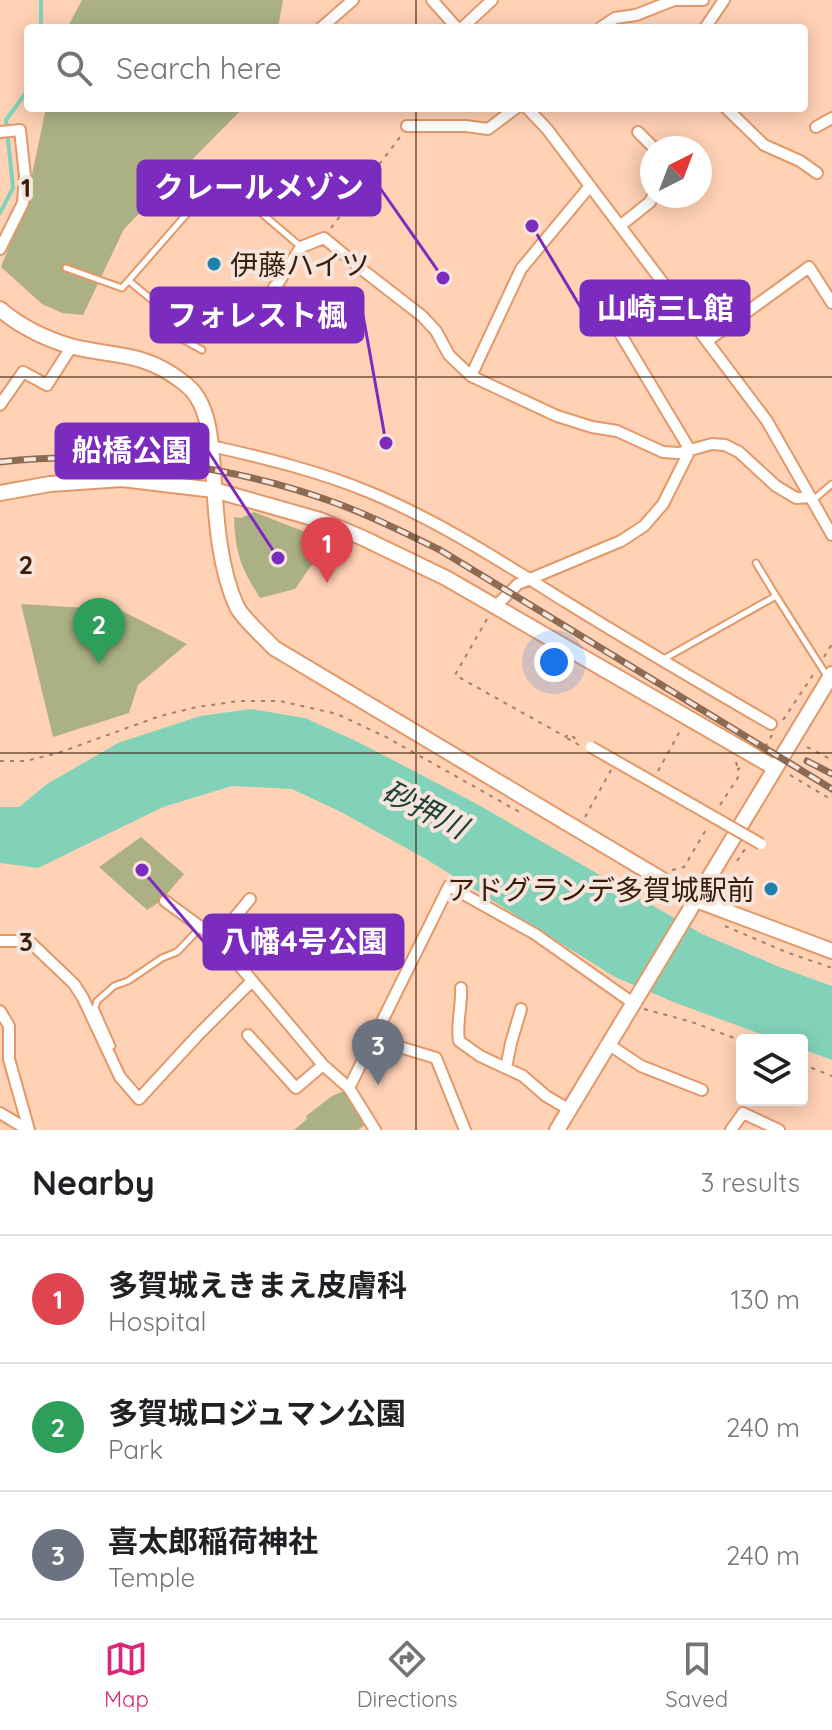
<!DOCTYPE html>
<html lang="en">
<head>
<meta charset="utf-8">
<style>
  body { margin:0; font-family:Quicksand,"Noto Sans JP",sans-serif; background:#f6f6f6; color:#202124 }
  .controls { position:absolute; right:24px; bottom:24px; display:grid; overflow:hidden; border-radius:8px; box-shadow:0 4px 20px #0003 }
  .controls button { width:72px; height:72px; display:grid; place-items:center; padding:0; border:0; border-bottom:2px solid #e0e0e0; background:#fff; color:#202124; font:40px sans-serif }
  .compass { position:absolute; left:640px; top:136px; width:72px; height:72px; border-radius:50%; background:#fff; box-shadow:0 4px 20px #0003; rotate:42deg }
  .you { position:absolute; left:554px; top:662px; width:28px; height:28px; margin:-20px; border:6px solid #fff; border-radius:50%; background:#1a73e8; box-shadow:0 0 0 12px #1a73e833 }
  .badge { display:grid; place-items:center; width:52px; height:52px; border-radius:50%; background:#db2777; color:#fff; font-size:26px; font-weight:700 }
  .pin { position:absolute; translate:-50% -66px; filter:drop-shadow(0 2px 4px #0008) }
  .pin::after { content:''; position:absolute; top:42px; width:28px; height:24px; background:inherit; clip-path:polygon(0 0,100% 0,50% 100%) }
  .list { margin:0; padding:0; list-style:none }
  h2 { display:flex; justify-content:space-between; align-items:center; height:104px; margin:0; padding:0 32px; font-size:34px }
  h2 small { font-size:26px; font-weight:400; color:#757577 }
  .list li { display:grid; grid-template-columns:52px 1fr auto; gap:24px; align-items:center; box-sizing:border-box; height:128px; padding:0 32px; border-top:2px solid #e0e0e0 }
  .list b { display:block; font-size:30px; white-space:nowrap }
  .list p { margin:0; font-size:26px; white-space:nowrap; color:#757577 }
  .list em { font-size:26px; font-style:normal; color:#757577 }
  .icon { flex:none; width:44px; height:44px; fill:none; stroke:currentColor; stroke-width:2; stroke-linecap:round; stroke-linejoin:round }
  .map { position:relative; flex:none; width:832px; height:1130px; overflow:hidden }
  .search { position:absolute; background:#fff; box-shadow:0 4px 20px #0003; left:24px; right:24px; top:24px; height:88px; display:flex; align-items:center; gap:20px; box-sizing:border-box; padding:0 28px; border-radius:8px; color:#757577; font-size:30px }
  .sheet { height:488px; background:#fff }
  nav { display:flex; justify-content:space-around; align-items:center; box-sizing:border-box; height:112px; border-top:2px solid #e0e0e0; background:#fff; font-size:22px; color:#757577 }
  nav a { display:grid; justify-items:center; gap:4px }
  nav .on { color:#db2777 }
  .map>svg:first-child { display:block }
  .green { fill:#acb185 }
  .water { fill:#82d2ba }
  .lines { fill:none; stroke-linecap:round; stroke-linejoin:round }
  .stream { stroke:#82d2ba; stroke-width:4 }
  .lane-casing { stroke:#e2996a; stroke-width:9 }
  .street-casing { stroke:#e2996a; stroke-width:14 }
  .secondary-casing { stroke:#e2996a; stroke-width:18 }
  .path { stroke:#a57f67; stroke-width:2; stroke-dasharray:4 6; stroke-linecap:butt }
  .lane { stroke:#fff; stroke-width:5 }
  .street { stroke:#fff; stroke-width:10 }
  .secondary { stroke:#fff; stroke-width:14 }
  .rail-casing { stroke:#8d6a52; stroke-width:7 }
  .rail { stroke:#f5e5dc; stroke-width:4; stroke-dasharray:12; stroke-linecap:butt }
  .street-bridge-casing { stroke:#e2996a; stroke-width:14; stroke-linecap:butt }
  .street-bridge { stroke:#fff; stroke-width:10 }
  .grid { fill:none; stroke:#391d09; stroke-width:2; stroke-opacity:0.55 }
  .poi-dot { fill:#1e81ac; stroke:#f5e5dc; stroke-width:3 }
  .labels { text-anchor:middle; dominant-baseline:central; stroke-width:8; stroke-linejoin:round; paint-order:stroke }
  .poi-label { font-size:28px; fill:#391d09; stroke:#f5e5dc; text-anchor:start }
  .water-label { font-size:30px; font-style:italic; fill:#1c4137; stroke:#f5e5dc }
  .grid-label { font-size:26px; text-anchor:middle; font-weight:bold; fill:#391d09; stroke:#f5e5dc; stroke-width:8; stroke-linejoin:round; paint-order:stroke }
  .leader { fill:none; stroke:#7b2cbf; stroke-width:3 }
  .callout-dot { fill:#7b2cbf; stroke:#f5e5dc; stroke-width:3 }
  .callout { fill:#7b2cbf; stroke:#7b2cbf; stroke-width:3 }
  .callout-label { font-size:30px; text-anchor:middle; font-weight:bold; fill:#fff }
</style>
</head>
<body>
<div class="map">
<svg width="832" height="1130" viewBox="0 0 832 1130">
  <rect width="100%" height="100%" fill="#ffd1b5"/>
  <path class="green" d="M82,0H283L278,28H67Z
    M46,108H243L124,229L83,315L62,313L42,304L1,267L26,203Z
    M254,512L328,541L295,589L260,598C241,568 235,553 234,517L241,518Z
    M21,604L120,610L187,644L138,685L129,713L53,737Z
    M141,837L184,874L161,901L147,910L99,867Z
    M344,1091L366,1124L358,1130H294L307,1119L306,1116L332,1096Z"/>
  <path class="water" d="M251,709L305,718L358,742L477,804L702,934L782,968L832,986V1060L802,1049V1040H777L676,1003L615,977L426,859L341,812L292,789L232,786L163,807L38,868L0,863V807H19L47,784L118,743L200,716Z"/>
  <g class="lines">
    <path class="stream" d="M41,0V28
      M0,213L13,188L6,120L28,90"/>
    <defs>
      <path id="lane" d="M66,268L122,288L219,177L300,246
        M129,281L169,314L184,340L202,350
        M812,501L832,484
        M756,563L776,596
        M662,660L776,596L827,676
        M108,1049L112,1046L95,1008L97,1001L114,986L128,981L162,958L177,952L200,928"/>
      <path id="street" d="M432,0L457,28
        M677,0H703
        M321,28L353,0
        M462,28L492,0
        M600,28L615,18L636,15L674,0
        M705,28L724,0
        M527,108L547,129L767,421L832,535
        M726,108L764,145L800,161L817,173
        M407,126H466L488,129L516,108
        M816,127L832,118
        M0,132L20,130L25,176L23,203L0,249
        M638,132L654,148
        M620,226L650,202L653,196
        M274,287L333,326
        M247,332L301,247L324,238L364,271L422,316L436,331L449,355L471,376L557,416L592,427L617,431L663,452L679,453L712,444L725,445L739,452L776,486L796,498L810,497
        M707,341L809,267L832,303
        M471,376L521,269L590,186
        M0,405L23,372L47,385L72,346
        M211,446C265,458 318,471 369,492C439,521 502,562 566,602C634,644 702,684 771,724
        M496,606L518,584L621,541L644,526L663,504L690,450L618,330
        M165,901L217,939L323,1065L349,1088L375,1130
        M217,939L250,899
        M0,941H29L74,984L83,998L120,1077L139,1099L197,1036L252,981
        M461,988C462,1007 456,1024 459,1041L480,1056L523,1076L546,1096L568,1109
        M0,1011L9,1026V1059L29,1130
        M248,1035L296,1088L323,1065
        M373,1039L436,1058L465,1130
        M608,1044L641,1066L702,1090
        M506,1068L511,1043L521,1009
        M349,1088L449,886L535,934L633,1003
        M0,1113L28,1130
        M731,1130L743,1113L779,1130"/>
      <path id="secondary" d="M0,309C19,326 46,339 70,346C112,357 142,351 180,380C187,385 193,390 197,397C210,417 211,446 213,469C216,513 218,566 237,607C244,620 264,637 274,648L696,900L832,951
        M0,493L50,484L122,479L214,490L320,520L363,538L446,578L775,768
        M557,1130L832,674"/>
    </defs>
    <use href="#lane" class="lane-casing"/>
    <use href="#street" class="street-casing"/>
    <use href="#secondary" class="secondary-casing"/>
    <path class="path" d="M331,228L400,137
      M487,619L455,675L566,737L568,734L580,741
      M824,657L832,644
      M783,720L815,672
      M567,738L579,745
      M765,747L772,735
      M807,747L832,760
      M0,761H26L58,753L160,716L197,707L239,701H280L337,714L386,737L523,814
      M736,762L738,769
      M658,771L680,731
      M790,775L832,800
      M720,805L739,776L738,769L745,766
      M585,817L611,770
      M737,861L745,849
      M672,870L684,867L707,828
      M725,926L786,952L832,968
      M644,1009L692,1022L742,1041
      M802,1064L832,1076"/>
    <use href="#lane" class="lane"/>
    <use href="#street" class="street"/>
    <use href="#secondary" class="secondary"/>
    <defs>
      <path id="rail" d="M0,462C111,450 229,464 333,502C370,515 405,533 440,550L832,789
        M807,761L832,774"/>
    </defs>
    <use href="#rail" class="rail-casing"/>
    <use href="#rail" class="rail"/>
    <defs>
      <path id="street-bridge" d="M591,747L761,844"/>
    </defs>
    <use href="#street-bridge" class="street-bridge-casing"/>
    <use href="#street-bridge" class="street-bridge"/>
  </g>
  <path class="grid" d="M416,0V28M416,108V1130M0,377H832M0,753H832"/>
  <g class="poi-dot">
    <circle cx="214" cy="264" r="8"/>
    <circle cx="771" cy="889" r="8"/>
  </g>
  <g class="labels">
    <g class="poi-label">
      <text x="230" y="264">伊藤ハイツ</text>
      <text x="755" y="889" text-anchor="end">アドグランデ多賀城駅前</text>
    </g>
    <g class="water-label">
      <text transform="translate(425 809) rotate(27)">砂押川</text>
    </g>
  </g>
  <g class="grid-label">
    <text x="26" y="197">1</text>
    <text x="26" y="574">2</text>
    <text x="26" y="951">3</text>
  </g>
  <path class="leader" d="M443 278L380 188M532 226L581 308M386 443L363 315M278 558L208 451M142 870L204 942"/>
  <g class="callout-dot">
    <circle cx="443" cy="278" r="8"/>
    <circle cx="532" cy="226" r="8"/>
    <circle cx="386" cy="443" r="8"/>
    <circle cx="278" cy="558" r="8"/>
    <circle cx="142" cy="870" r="8"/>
  </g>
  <g class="callout">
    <rect x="138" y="161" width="242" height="54" rx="8"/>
    <rect x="581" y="281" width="168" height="54" rx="8"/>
    <rect x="151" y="288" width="212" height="54" rx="8"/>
    <rect x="56" y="424" width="152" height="54" rx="8"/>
    <rect x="204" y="915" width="199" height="54" rx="8"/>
  </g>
  <g class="callout-label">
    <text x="259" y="198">クレールメゾン</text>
    <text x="665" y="319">山崎三L館</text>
    <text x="257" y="326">フォレスト楓</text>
    <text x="132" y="461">船橋公園</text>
    <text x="304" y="952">八幡4号公園</text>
  </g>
</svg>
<div class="controls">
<button><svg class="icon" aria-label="layers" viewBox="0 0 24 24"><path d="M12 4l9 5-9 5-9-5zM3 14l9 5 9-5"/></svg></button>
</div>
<svg class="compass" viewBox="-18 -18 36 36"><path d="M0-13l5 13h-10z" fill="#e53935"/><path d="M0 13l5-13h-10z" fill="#757577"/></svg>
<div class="you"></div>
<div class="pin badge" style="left:327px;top:583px;background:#e0444e">1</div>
<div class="pin badge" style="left:99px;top:664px;background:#2e9e5b">2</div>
<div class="pin badge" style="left:378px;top:1085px;background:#6b7280">3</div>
<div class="search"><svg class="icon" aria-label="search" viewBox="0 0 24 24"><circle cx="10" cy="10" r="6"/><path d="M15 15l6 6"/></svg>Search here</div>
</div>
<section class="sheet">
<h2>Nearby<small>3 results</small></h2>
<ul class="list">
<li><span class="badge" style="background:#e0444e">1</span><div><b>多賀城えきまえ皮膚科</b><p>Hospital</p></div><em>130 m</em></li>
<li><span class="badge" style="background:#2e9e5b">2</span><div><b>多賀城ロジュマン公園</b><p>Park</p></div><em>240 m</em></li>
<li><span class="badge" style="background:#6b7280">3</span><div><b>喜太郎稲荷神社</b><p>Temple</p></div><em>240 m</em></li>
</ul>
</section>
<nav>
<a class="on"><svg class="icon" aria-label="map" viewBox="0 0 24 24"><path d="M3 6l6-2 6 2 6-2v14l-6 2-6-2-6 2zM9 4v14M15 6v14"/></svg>Map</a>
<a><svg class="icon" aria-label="directions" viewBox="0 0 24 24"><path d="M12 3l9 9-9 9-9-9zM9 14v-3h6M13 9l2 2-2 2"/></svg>Directions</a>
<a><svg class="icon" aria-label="saved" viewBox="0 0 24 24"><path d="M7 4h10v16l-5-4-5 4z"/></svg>Saved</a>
</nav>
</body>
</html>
